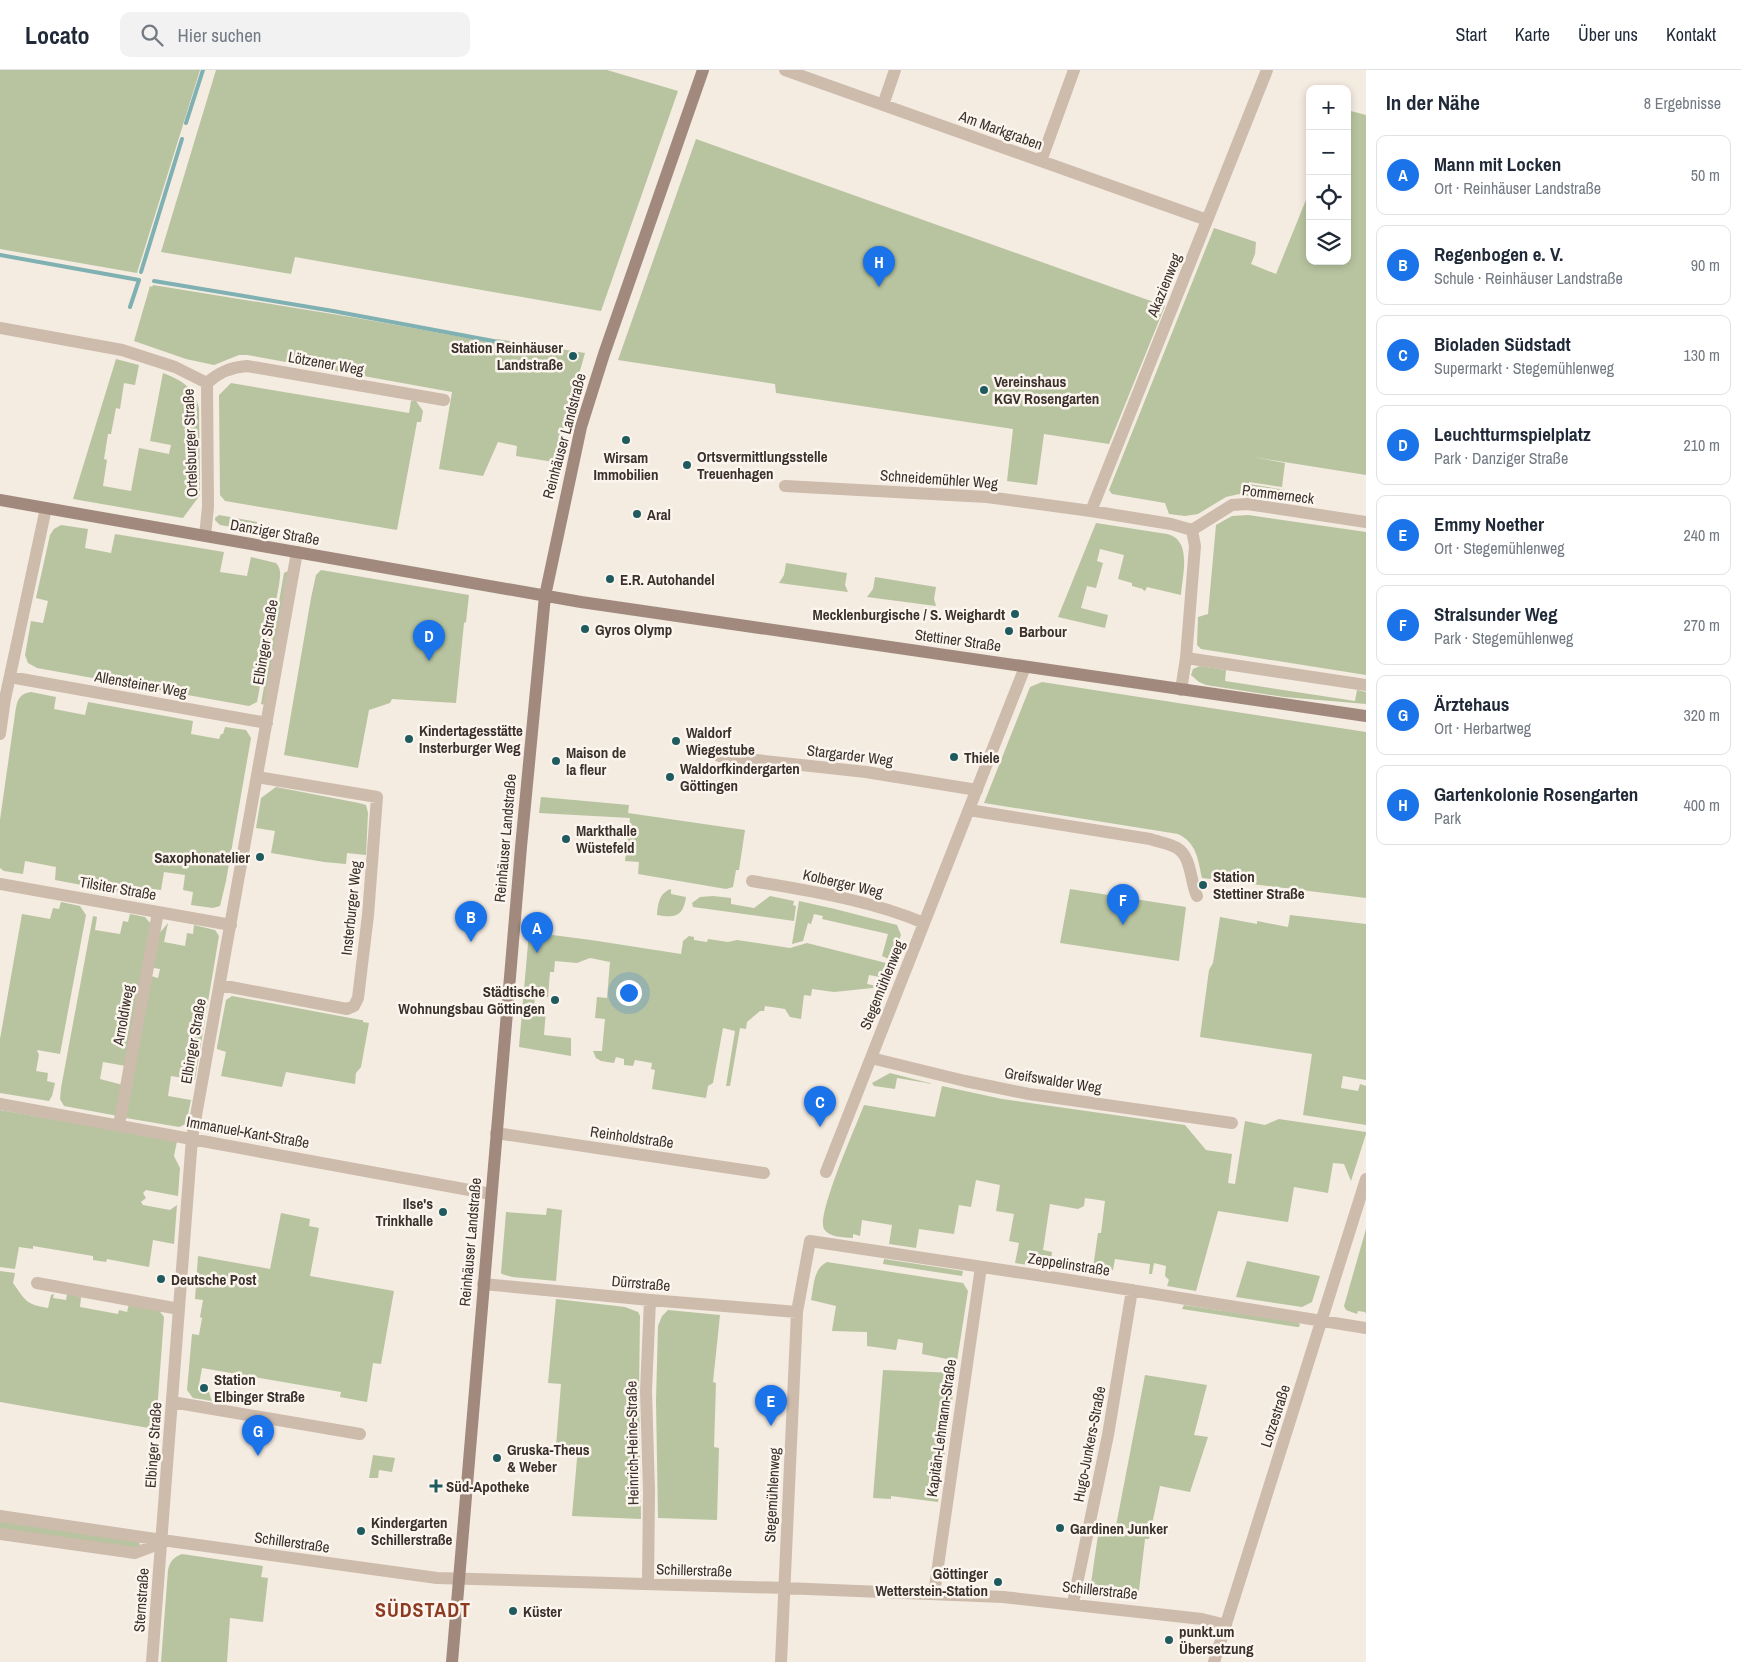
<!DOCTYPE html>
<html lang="de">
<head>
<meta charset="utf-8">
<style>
  body { margin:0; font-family:"Archivo Narrow",sans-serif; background:#f2f2f3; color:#1f2937 }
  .controls { position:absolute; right:15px; top:15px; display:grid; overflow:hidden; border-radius:10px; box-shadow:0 2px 8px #0003 }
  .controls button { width:45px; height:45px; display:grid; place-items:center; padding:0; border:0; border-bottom:1px solid #e0e1e3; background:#fff; color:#1f2937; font:25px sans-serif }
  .you { position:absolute; left:628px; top:922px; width:18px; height:18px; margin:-12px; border:4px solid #fff; border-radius:50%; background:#1a73e8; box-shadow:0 0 0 8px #1a73e833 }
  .badge { display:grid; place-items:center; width:32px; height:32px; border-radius:50%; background:#1a73e8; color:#fff; font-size:16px; font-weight:700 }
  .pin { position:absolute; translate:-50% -41px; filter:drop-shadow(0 1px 2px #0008) }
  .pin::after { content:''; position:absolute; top:26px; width:18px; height:15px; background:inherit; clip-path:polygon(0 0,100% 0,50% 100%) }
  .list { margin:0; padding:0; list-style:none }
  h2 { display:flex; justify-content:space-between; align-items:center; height:65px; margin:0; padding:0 20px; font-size:21px }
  h2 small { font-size:16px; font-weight:400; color:#747a83 }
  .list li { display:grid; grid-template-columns:32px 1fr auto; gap:15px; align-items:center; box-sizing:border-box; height:80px; margin:0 10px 10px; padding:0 10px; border:1px solid #e0e1e3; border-radius:10px }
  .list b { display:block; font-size:19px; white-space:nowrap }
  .list p { margin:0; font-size:16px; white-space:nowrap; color:#747a83 }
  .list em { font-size:16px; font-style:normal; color:#747a83 }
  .icon { flex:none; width:28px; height:28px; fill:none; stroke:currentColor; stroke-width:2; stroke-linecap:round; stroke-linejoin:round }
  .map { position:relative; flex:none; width:1366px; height:1592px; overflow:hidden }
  header { display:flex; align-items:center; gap:30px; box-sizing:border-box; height:70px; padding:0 25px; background:#fff; border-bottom:1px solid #e0e1e3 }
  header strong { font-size:24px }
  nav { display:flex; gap:28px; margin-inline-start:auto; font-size:18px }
  .search { width:350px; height:45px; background:#f2f2f3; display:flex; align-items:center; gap:12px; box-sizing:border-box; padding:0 18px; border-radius:10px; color:#747a83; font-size:19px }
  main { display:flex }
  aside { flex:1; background:#fff }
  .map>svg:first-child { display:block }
  .green { fill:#b8c4a0 }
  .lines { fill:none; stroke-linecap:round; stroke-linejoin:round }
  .stream { stroke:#7fb0b2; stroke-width:4 }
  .street { stroke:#cdbbac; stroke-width:12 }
  .secondary { stroke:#a18a7d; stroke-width:12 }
  .poi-dot { fill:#1f5a5e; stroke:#fbf5ee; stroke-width:2 }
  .labels { text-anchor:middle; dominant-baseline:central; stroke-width:5; stroke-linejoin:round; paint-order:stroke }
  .street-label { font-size:15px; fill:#3b302b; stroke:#fbf5ee }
  .poi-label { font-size:15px; font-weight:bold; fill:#3b302b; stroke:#fbf5ee; text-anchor:start }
  .district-label { font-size:20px; font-weight:bold; letter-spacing:1px; fill:#8c3b22; stroke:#fbf5ee }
</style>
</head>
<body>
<header>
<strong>Locato</strong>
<div class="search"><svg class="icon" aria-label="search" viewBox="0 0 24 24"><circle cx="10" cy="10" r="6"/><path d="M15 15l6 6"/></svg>Hier suchen</div>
<nav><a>Start</a><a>Karte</a><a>Über uns</a><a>Kontakt</a></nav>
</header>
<main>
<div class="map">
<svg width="1366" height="1592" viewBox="0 0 1366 1592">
  <rect width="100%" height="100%" fill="#f4ebe1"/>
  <path class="green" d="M0,0H200L137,203L0,179Z
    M216,0H607L678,21L601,241L295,187L291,204L161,182Z
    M1347,40L1366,45V405L1253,387L1285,393L1282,417L1249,412V414L1285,420L1284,429L1251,424L1247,426L1239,424L1226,427L1198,444L1185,446L1169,444L1165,433L1112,424L1109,420L1214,158L1256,172L1255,184L1251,194L1276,204L1310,120V191H1347Z
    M696,69L1165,236L1109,374L1044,364L1037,415L1007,411L1013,359L776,323L775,314L618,290Z
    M153,215L357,248L496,273L497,269L585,283L554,392L516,386L517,376L498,372L483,406L439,399L452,322L247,285H239L214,295L186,289L134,271L150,216L152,217Z
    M116,289L139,295L135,315L124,313L120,339L116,338L111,364H108L104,389L107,390L103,416L131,421L139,378L169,384L171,375L150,371L163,303C181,310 194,317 199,338L200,425L183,448L73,429Z
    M231,313L409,343L411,331H416L423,341L421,352H417L397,460L225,431L220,425L219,325Z
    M219,445L257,452L255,461L220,455L215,450V448Z
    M1248,445L1366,462V605L1201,579L1197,575L1198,547L1208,544L1216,455L1232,446Z
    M1096,453L1167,464C1193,470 1182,506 1181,525L1147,517L1145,521L1143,520V519L1132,516V513L1118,509L1124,485L1100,479L1097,491L1103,493L1096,518L1087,516L1081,538L1108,545L1105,558L1058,547Z
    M61,455L88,459L85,478L111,483L115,464L224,482L220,502L247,506L251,487L276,493C282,499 280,507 279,515L257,632L249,636L37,598L28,593L25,585L31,551L43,553L48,531L36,528L50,465L54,459Z
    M786,493L847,503L845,515L848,522L779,513L784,505Z
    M321,500L469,525L466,552L464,553L456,633L392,629L390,633L369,640L358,698L284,685L311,528L316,505Z
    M288,501L266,635L261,634L284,503Z
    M875,507L936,517L934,529L936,536L867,527L873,519Z
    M1200,596L1226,600L1225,611L1355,631L1357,620L1366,622V634L1284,627L1206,615L1199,612L1191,605L1193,599Z
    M1042,612L1366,662V828L1202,808C1198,790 1197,773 1178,764L984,733L1030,617Z
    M31,622L56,627L54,639L85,645L88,632L193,651L191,664L219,669L221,664H223L225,657L246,660L251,668L226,811L220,836L213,838L191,835L193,822L183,820L185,805L164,802L161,820L153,819L151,828L55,810L56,797L25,791L23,804L4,801L0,798V750L15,644C17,633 17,624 31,622Z
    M276,717L359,733L366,735L368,743L366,785L347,783L346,794L324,792L271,783L275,761L256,758L261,728Z
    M541,727L629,735L628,743L745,760L739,800H736L733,817L726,819L638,804L639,792L625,791L630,748L539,743Z
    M671,819V824L686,827C683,847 675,848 657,845C658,834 659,823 671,819Z
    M1070,819L1186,837L1179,891L1060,873Z
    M713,826L731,828V834L754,838L770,826L794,831L793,835L796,836L794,851L693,837L692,833L700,827Z
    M799,831L835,839L897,855L901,865L891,890L882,886L888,864L822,849L823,846L814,844L811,854L808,853L803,871L792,874Z
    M61,832L80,836L86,845L60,984L37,980L39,985L36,1001L48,1003L47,1011L55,1013L52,1026L49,1031L0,1023V969L22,844L50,849L53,838L59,839Z
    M130,844L145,847L151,854L126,996L103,992L100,1009L123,1015L118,1046L64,1036L60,1029L61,1018L93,846L97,847L95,860L120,864L123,851L128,852Z
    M1290,845L1366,854V1010L1343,1006L1341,1018L1358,1021L1360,1014L1366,1016V1055L1303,1045L1312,984L1200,967L1209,900L1213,893L1220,847L1257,854V851L1288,857Z
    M168,853L164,872L185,876L187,863L193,864L194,855L215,860L219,866L195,1010L171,1006L168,1026L191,1030L186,1054L179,1057L126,1048L151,906L158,908L160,899L154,898L152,895L157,866Z
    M529,862L591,870L681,884L683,871L689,866L694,867V870L707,872L708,869L728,872L737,870L790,878L807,873L890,894L885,908L869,905L867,914L882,917L834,922L812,919L811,926L804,925L801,949L790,947L785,939L765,936L764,941H760L747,952L746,959L740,958L730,1016H726L735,961L723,958L713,1013L708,1016L706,1028L652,1019L655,1000L651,999L652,993L635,990L633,996L624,995V989L616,987L614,993L601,991L596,988L593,981H602L605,949L595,948L597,927L607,928L610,892L590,888L577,893L555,891L554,902H550L548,927L535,926L534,938L546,939L544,965L571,968V986L519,977Z
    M232,926L361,950H363V952L369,953L361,997L356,1003L355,1014L286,1002L282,1017L221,1006L226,982L217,979V977L226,930Z
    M890,1003L933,1014L897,1008L895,1019L874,1016L872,1013Z
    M942,1016L1002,1029L1185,1055L1206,1080L1232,1084L1228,1113L1235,1114L1245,1051L1265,1055L1279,1049L1366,1062V1064L1351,1111L1344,1094L1333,1093L1328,1123L1294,1117L1288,1152L1218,1141L1196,1221L1167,1216L1169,1210L1165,1206L1166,1196L1154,1193L1152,1204H1149L1150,1194L1115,1189L1113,1200H1108L1106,1207L1072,1202L1073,1196L1093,1198L1098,1163H1101L1105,1131L1085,1128L1084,1136L1078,1139L1050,1134L1043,1180L1052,1182L1050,1198L1015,1193L1019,1173L1009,1171L1014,1144L996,1141L1000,1115L976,1110L971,1137L959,1135L954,1164L919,1159L916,1178L889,1174L892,1155L862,1150L860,1166L853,1164V1168C843,1167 830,1168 824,1159C816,1145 857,1054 864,1035L935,1047Z
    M0,1040L177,1071L174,1086L180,1098L178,1126L146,1120L143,1123L146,1128L141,1132L143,1135L170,1140L177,1135L174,1174L153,1170L149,1197L107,1189L106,1192L93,1190V1186L33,1176V1179L19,1177L15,1199L0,1197Z
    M547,1138L562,1140L556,1211L512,1207L502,1204L501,1203L506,1142L546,1145Z
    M281,1143L310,1149L309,1156L319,1158L310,1206L394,1221L381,1294L373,1293L367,1332L340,1327L341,1322L202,1298L198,1320L209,1322L212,1331L193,1328L187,1320L192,1264L199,1265L202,1248L200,1247L203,1230L195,1229L198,1186L270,1199Z
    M1366,1159V1244L1365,1242L1358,1241L1357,1244L1346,1240L1344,1236Z
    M884,1189L963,1201L962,1206L883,1194Z
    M1247,1191L1320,1206L1312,1232L1302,1237L1236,1227Z
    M827,1192L963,1213L968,1221L957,1291L922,1284L923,1273L898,1269L896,1280L867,1276V1262L832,1261L836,1236L811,1230C814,1216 813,1199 827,1192Z
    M0,1201L15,1203L13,1213C26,1231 25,1234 48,1238L51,1225L54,1224L53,1228L66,1230L67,1224L81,1227L80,1237L118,1244L119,1240L127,1242L129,1234L158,1239L164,1247L156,1355L160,1360L0,1332Z
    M556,1229L625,1237L638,1242L640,1246L639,1320L641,1449L572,1446L578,1377L556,1376L561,1314L548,1313Z
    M1184,1235L1296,1252L1300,1254L1299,1257H1297L1182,1239Z
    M668,1240L720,1245L713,1312L716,1313L714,1377L719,1378L717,1450L658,1448L656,1331L658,1256L662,1246Z
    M883,1300L956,1303L938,1432L891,1426V1429L873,1428Z
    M1145,1305L1207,1315L1194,1365L1208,1367L1190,1422L1160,1416L1149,1469H1145L1138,1529L1095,1524L1090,1520L1099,1458L1115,1461Z
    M373,1385L395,1388L392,1402L379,1400L378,1408H369Z
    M0,1450L139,1472L140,1475L136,1478L0,1460Z
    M182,1484L263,1496L261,1507L268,1508L263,1552L230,1548L227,1592H161L168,1500C170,1491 174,1487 182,1484Z"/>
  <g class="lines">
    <path class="stream" d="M186,53L203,0
      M0,185L139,210L130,237
      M141,202L182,69
      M154,211L333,241L504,273"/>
    <path class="street" d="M785,0L1207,150
      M883,35L895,0
      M1041,91L1074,0
      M0,258L122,280L175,297L207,313L208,437L205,466
      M207,313C219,302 231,297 247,296L444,330
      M785,416L987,427L1091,441L1171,454L1192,460L1232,435L1247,434L1366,452
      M1091,441L1267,0
      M1186,588L1366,615
      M10,607L267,653
      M1181,620L1186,588L1195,476L1192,460
      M0,664L5,629L46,438
      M719,686L866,702L977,720
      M969,740L1150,769C1159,772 1170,774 1177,778C1192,787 1190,812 1197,826
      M752,811C810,821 870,830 924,853
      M0,814L231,855
      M220,915L347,939L354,936L358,928L368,845L377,727L257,707
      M871,988L965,1011L1029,1024L1232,1053
      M0,1034L491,1124
      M119,1055L158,842
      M496,1063L764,1103
      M826,1102L1025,597
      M37,1213L179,1239
      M483,1214L650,1230L797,1242
      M172,1332L360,1364
      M0,1446L162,1470L437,1508L784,1518L1003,1527L1202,1549L1226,1555
      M0,1464L135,1483L151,1477L162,1470
      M648,1514L649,1422L646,1321L650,1230
      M934,1524L981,1197
      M1073,1533L1108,1365L1132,1220
      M152,1592L192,1068L297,482
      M781,1592L797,1242L810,1171L1069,1210L1366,1258
      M1214,1592L1366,1109"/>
    <path class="secondary" d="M0,430L581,532L1366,646
      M452,1592L521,777L545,526L581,357L604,284L703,0"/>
  </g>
  <g class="poi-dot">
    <circle cx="573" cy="286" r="5"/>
    <circle cx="984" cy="320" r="5"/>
    <circle cx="626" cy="370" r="5"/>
    <circle cx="687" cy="395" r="5"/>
    <circle cx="637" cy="444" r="5"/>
    <circle cx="610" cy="509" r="5"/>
    <circle cx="1015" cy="544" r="5"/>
    <circle cx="585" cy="559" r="5"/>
    <circle cx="1009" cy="561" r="5"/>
    <circle cx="409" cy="669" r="5"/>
    <circle cx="676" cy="671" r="5"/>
    <circle cx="954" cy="687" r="5"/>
    <circle cx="556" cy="691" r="5"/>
    <circle cx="670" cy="707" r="5"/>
    <circle cx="566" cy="769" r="5"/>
    <circle cx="260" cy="787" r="5"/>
    <circle cx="1203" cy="815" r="5"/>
    <circle cx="555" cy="930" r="5"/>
    <circle cx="443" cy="1142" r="5"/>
    <circle cx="161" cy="1209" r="5"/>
    <circle cx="204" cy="1318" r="5"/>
    <circle cx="497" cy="1388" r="5"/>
    <path d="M433.5 1408.5h5v5h5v5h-5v5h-5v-5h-5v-5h5z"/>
    <circle cx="1060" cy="1458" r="5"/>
    <circle cx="361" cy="1461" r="5"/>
    <circle cx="998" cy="1512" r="5"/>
    <circle cx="513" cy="1541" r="5"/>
    <circle cx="1169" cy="1570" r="5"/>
  </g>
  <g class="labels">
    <g class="street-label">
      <text transform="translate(1001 60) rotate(20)">Am Markgraben</text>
      <text transform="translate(1164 215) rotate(-68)">Akazienweg</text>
      <text transform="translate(326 293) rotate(10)">Lötzener Weg</text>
      <text transform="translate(564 366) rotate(-75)">Reinhäuser Landstraße</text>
      <text transform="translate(190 373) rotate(-92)">Ortelsburger Straße</text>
      <text transform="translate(939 409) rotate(4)">Schneidemühler Weg</text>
      <text transform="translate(1278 424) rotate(7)">Pommerneck</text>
      <text transform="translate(275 462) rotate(10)">Danziger Straße</text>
      <text transform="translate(958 570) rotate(8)">Stettiner Straße</text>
      <text transform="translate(265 572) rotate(-80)">Elbinger Straße</text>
      <text transform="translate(141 614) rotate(10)">Allensteiner Weg</text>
      <text transform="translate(850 685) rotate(7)">Stargarder Weg</text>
      <text transform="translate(505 768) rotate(-85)">Reinhäuser Landstraße</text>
      <text transform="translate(843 813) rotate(13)">Kolberger Weg</text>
      <text transform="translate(118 818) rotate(10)">Tilsiter Straße</text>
      <text transform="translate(351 838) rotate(-84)">Insterburger Weg</text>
      <text transform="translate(882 915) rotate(-68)">Stegemühlenweg</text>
      <text transform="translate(123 945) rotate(-80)">Arnoldiweg</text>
      <text transform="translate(193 971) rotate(-80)">Elbinger Straße</text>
      <text transform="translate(1053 1010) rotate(9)">Greifswalder Weg</text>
      <text transform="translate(248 1062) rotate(10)">Immanuel-Kant-Straße</text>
      <text transform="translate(632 1067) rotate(8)">Reinholdstraße</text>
      <text transform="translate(470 1172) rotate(-85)">Reinhäuser Landstraße</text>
      <text transform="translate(1069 1194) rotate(9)">Zeppelinstraße</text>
      <text transform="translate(641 1213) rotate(5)">Dürrstraße</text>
      <text transform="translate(1275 1346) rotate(-72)">Lotzestraße</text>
      <text transform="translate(941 1358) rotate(-82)">Kapitän-Lehmann-Straße</text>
      <text transform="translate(632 1373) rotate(-91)">Heinrich-Heine-Straße</text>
      <text transform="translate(1089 1374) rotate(-79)">Hugo-Junkers-Straße</text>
      <text transform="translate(153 1375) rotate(-86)">Elbinger Straße</text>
      <text transform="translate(772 1425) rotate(-87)">Stegemühlenweg</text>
      <text transform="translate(292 1472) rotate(8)">Schillerstraße</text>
      <text transform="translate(694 1500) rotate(2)">Schillerstraße</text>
      <text transform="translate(1100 1520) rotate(6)">Schillerstraße</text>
      <text transform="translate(141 1530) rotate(-86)">Sternstraße</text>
    </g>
    <g class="poi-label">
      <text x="563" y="277" text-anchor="end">Station Reinhäuser<tspan x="563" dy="17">Landstraße</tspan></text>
      <text x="994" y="311">Vereinshaus<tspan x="994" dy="17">KGV Rosengarten</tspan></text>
      <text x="697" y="386">Ortsvermittlungsstelle<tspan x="697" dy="17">Treuenhagen</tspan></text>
      <text x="626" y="387" text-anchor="middle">Wirsam<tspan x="626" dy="17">Immobilien</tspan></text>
      <text x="647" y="444">Aral</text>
      <text x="620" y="509">E.R. Autohandel</text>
      <text x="1005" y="544" text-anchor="end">Mecklenburgische / S. Weighardt</text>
      <text x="595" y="559">Gyros Olymp</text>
      <text x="1019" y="561">Barbour</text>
      <text x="419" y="660">Kindertagesstätte<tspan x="419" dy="17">Insterburger Weg</tspan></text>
      <text x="686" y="662">Waldorf<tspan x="686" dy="17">Wiegestube</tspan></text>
      <text x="566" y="682">Maison de<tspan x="566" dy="17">la fleur</tspan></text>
      <text x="964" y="687">Thiele</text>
      <text x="680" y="698">Waldorfkindergarten<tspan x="680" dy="17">Göttingen</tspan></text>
      <text x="576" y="760">Markthalle<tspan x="576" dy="17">Wüstefeld</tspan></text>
      <text x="250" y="787" text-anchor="end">Saxophonatelier</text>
      <text x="1213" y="806">Station<tspan x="1213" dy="17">Stettiner Straße</tspan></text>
      <text x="545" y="921" text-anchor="end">Städtische<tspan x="545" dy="17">Wohnungsbau Göttingen</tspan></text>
      <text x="433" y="1133" text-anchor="end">Ilse's<tspan x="433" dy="17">Trinkhalle</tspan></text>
      <text x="171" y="1209">Deutsche Post</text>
      <text x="214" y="1309">Station<tspan x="214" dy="17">Elbinger Straße</tspan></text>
      <text x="507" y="1379">Gruska-Theus<tspan x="507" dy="17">&amp; Weber</tspan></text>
      <text x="446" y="1416">Süd-Apotheke</text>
      <text x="371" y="1452">Kindergarten<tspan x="371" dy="17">Schillerstraße</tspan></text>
      <text x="1070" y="1458">Gardinen Junker</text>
      <text x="988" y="1503" text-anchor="end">Göttinger<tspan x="988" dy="17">Wetterstein-Station</tspan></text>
      <text x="523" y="1541">Küster</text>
      <text x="1179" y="1561">punkt.um<tspan x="1179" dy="17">Übersetzung</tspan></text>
    </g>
    <g class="district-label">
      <text x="423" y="1539">SÜDSTADT</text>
    </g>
  </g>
</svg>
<div class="controls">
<button>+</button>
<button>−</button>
<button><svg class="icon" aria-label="locate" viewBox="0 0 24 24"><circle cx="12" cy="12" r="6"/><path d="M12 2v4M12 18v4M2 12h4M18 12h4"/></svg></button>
<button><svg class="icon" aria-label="layers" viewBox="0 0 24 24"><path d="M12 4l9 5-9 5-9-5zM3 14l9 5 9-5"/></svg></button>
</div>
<div class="you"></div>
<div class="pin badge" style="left:537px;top:883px">A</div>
<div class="pin badge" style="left:471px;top:872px">B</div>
<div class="pin badge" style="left:820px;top:1057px">C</div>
<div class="pin badge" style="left:429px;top:591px">D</div>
<div class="pin badge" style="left:771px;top:1356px">E</div>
<div class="pin badge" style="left:1123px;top:855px">F</div>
<div class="pin badge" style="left:258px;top:1386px">G</div>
<div class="pin badge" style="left:879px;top:217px">H</div>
</div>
<aside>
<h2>In der Nähe<small>8 Ergebnisse</small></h2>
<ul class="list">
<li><span class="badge">A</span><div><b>Mann mit Locken</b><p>Ort · Reinhäuser Landstraße</p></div><em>50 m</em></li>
<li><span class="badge">B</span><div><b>Regenbogen e. V.</b><p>Schule · Reinhäuser Landstraße</p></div><em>90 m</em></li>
<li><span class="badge">C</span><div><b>Bioladen Südstadt</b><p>Supermarkt · Stegemühlenweg</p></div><em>130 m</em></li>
<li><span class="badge">D</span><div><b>Leuchtturmspielplatz</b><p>Park · Danziger Straße</p></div><em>210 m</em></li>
<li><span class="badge">E</span><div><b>Emmy Noether</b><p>Ort · Stegemühlenweg</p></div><em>240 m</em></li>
<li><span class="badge">F</span><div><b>Stralsunder Weg</b><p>Park · Stegemühlenweg</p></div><em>270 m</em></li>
<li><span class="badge">G</span><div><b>Ärztehaus</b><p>Ort · Herbartweg</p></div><em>320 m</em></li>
<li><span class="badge">H</span><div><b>Gartenkolonie Rosengarten</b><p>Park</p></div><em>400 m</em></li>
</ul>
</aside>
</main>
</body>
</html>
